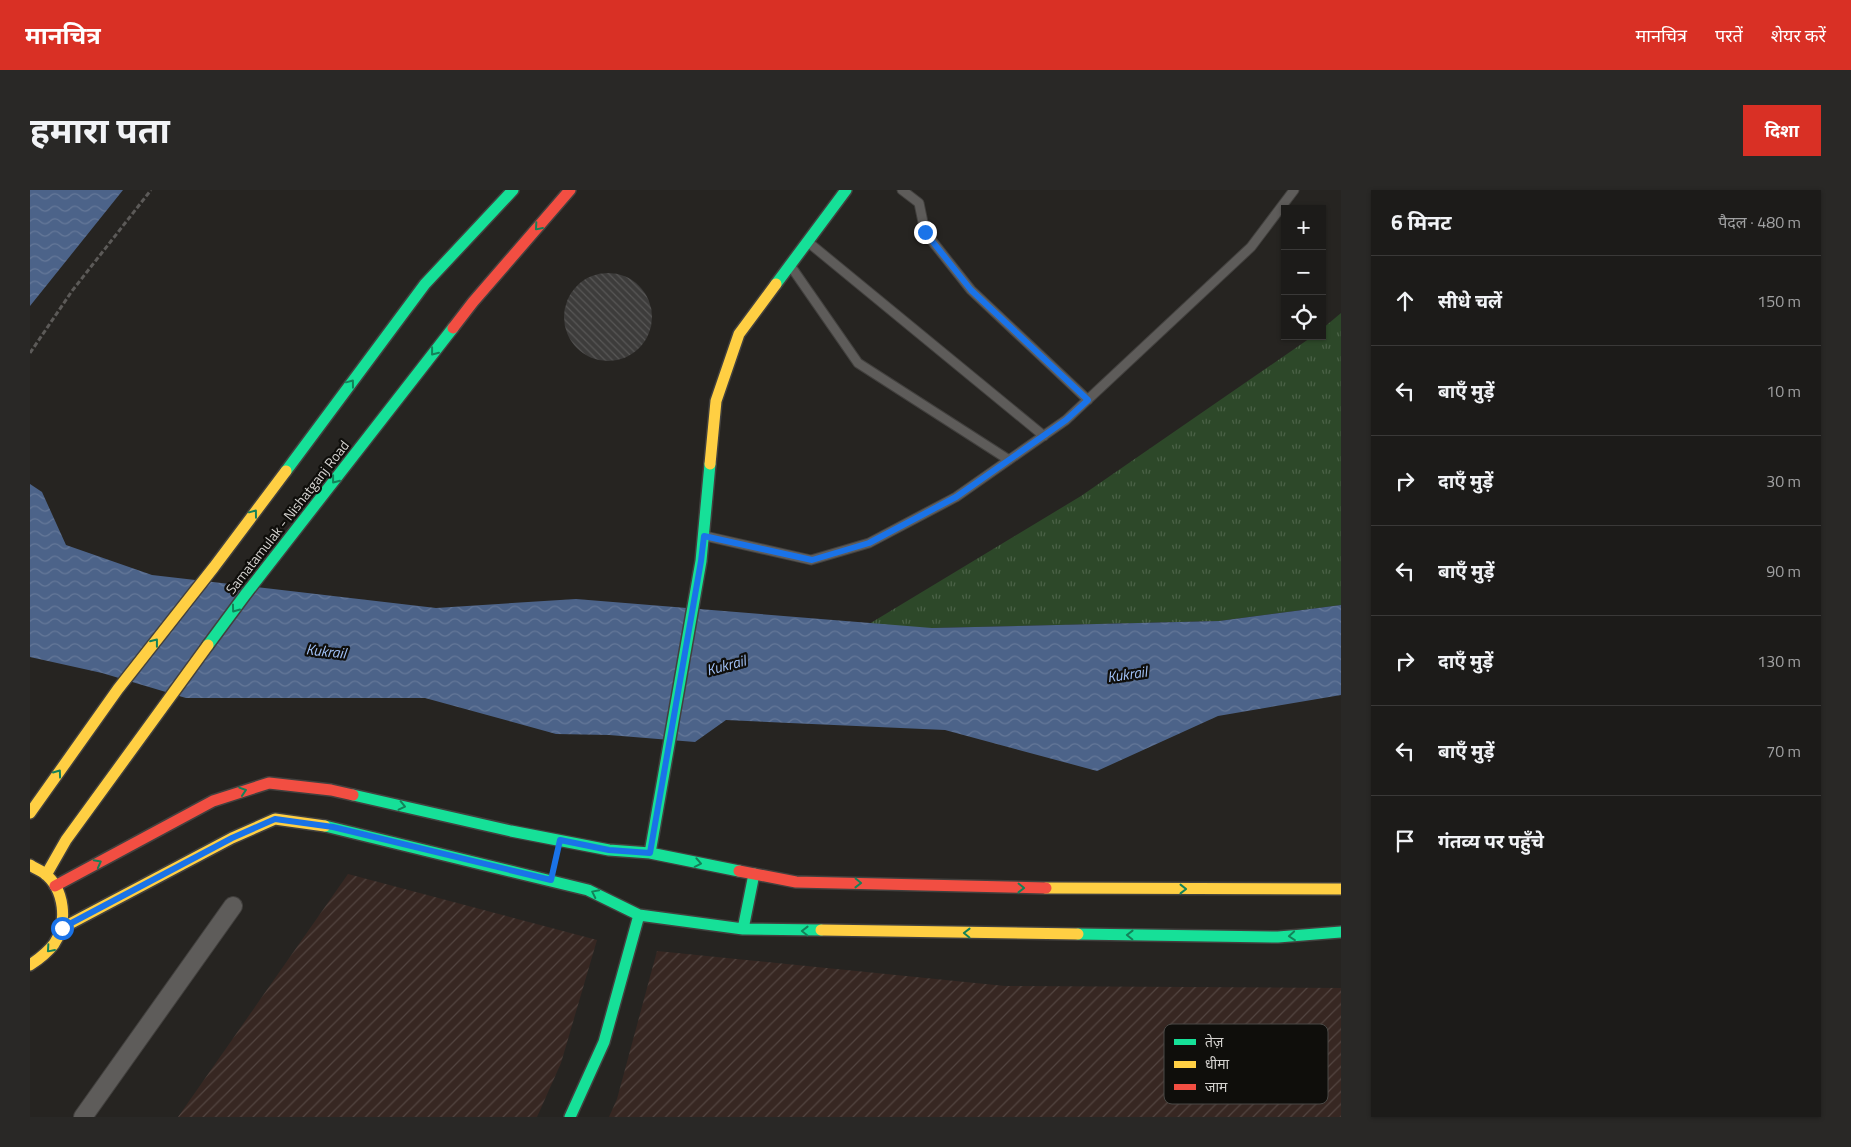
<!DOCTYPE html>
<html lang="hi">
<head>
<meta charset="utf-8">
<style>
  body { margin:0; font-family:"Titillium Web","Noto Sans Devanagari",sans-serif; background:#292826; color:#f1f3f6 }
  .controls { position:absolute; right:15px; top:15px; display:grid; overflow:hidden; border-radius:0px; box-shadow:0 1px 4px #0004 }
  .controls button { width:45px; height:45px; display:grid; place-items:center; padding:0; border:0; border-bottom:1px solid #3a3938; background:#1c1b19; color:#f1f3f6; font:25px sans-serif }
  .stop { position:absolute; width:15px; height:15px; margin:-11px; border:4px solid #1a73e8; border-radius:50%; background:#fff }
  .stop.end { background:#1a73e8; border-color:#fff; box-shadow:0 1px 5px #0008 }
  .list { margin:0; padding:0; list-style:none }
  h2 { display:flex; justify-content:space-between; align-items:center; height:65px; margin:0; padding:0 20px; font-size:21px }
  h2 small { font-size:16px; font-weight:400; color:#a0a1a2 }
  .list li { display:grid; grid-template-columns:32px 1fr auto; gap:15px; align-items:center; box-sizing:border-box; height:90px; padding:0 20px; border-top:1px solid #3a3938 }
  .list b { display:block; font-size:19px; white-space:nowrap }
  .list em { font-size:16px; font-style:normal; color:#a0a1a2 }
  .icon { flex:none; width:28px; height:28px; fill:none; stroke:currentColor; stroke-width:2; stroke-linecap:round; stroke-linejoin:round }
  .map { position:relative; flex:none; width:1311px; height:927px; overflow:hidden; border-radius:0px }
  header { display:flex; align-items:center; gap:30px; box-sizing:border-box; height:70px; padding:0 25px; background:#d93025; color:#fff }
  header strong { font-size:24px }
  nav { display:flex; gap:28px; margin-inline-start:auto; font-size:18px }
  .intro { display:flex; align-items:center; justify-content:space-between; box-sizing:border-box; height:120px; padding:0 30px }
  h1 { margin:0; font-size:35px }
  .button { padding:12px 22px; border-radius:0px; background:#d93025; color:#fff; font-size:18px; font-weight:700 }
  main { display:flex; gap:30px; padding:0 30px }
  aside { flex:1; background:#1c1b19; border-radius:0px; box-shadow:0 1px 4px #0004 }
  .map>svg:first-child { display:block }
  .industrial { fill:url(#industrial-furrows) }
  .grass { fill:url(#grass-tufts) }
  .water { fill:url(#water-waves) }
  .building { fill:url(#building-back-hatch) }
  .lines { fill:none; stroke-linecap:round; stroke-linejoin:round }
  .lane-casing { stroke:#42403e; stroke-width:11 }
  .street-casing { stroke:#42403e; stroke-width:20 }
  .fast-casing { stroke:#42403e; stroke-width:14 }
  .slow-casing { stroke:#42403e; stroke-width:14 }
  .jam-casing { stroke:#42403e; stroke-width:14 }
  .path { stroke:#5c5a58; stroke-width:3; stroke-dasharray:5 2.5; stroke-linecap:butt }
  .lane { stroke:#5e5c5a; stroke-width:9 }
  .street { stroke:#5e5c5a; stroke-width:18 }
  .fast { stroke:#16e098; stroke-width:11 }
  .slow { stroke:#ffcf43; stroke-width:11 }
  .jam { stroke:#f24e42; stroke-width:11 }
  .oneway { stroke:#138259 }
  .route { stroke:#1a73e8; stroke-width:6 }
  .labels { text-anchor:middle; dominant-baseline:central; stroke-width:4.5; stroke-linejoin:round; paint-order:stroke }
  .street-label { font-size:14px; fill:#d5d3d0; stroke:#0f0e0b }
  .water-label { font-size:15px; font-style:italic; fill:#a1c1f6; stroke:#0f0e0b }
  .key { fill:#0f0e0b; stroke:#4a4946; stroke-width:1 }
  .key-label { font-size:14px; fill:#d5d3d0 }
</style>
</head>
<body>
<header>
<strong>मानचित्र</strong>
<nav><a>मानचित्र</a><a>परतें</a><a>शेयर करें</a></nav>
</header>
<div class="intro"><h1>हमारा पता</h1><a class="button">दिशा</a></div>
<main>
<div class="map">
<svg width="1311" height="927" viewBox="0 0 1311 927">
  <defs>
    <pattern id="industrial-furrows" width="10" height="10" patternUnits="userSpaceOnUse" patternTransform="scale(1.25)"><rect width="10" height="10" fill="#372722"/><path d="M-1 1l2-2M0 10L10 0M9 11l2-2" fill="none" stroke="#534541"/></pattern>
    <pattern id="grass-tufts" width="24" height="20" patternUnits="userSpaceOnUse" patternTransform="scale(1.25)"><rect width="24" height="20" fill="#2d4829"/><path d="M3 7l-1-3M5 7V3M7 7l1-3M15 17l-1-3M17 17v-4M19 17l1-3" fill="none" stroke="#4b6247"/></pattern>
    <pattern id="water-waves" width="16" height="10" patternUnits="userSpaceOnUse" patternTransform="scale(1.25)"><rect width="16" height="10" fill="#4c6389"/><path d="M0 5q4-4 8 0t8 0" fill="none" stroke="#657899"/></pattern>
    <pattern id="building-back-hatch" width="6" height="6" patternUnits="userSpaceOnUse" patternTransform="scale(1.25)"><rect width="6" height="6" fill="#3d3c3b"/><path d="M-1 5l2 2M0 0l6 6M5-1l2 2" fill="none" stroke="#585756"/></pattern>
  </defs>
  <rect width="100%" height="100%" fill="#262421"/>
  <path class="industrial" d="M318,684L567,750L531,873L507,927H148Z
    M627,761L975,796L1311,798V927H579L587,909Z"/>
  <path class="grass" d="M1311,123V415L1189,431L902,438L834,437L1051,306L1283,146H1292V139Z"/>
  <path class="water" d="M0,0H93L0,116Z
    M0,294L12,302L36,355L122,385L406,418L546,409L902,438L1189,431L1311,415V505L1188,526L1067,581L915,540L696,530L665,552L579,545L526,544L395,508H156L72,483L0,467Z"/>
  <path class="building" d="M534 127a44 44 0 1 1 88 0a44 44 0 1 1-88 0Z"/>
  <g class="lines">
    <defs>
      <path id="lane" d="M872,0L889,13L895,42L941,100L1058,210
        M778,52L1014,246
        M762,78L828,173L979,270
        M675,346L781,370L839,353L926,307L1036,230L1221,57L1264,0"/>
      <path id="street" d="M53,927L203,716"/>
      <path id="fast" d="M746,94L816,0
        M256,281L395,94L483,0
        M178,455L215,405L423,138
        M323,605L481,641L579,660L620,663L709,681
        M295,636L558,700L609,725L713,739L791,740
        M620,663L671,371L680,274
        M713,739L724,684
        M1048,744L1248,747L1311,742
        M540,927L574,852L609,725"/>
      <path id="slow" d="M680,274L686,211L709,144L746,94
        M0,623L88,499L184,377L256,281
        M0,675C4,678 10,680 14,683C35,699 38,733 24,754C17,763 9,769 0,775
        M16,685L36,650L178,455
        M1016,698L1311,699
        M32,738L202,648L245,629L295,636
        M791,740L1048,744"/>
      <path id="jam" d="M423,138L443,112L540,0
        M709,681L766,692L1016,698
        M25,696L183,611L239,593L301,600L323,605"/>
    </defs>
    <use href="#lane" class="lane-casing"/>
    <use href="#street" class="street-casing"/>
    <use href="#fast" class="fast-casing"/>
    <use href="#slow" class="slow-casing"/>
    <use href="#jam" class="jam-casing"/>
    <path class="path" d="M0,163L42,101L121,0"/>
    <use href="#lane" class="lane"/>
    <use href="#street" class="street"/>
    <use href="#fast" class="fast"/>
    <use href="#slow" class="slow"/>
    <use href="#jam" class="jam"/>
  </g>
  <defs><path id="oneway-chevron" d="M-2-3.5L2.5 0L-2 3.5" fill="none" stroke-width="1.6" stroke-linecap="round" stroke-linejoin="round" transform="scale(1.25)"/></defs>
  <g class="oneway">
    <use href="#oneway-chevron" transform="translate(508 37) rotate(131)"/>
    <use href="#oneway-chevron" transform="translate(404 162) rotate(128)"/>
    <use href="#oneway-chevron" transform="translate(321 193) rotate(-53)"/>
    <use href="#oneway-chevron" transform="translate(305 290) rotate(128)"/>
    <use href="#oneway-chevron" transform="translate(224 323) rotate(-53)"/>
    <use href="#oneway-chevron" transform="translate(205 419) rotate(126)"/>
    <use href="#oneway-chevron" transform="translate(125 452) rotate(-52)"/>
    <use href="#oneway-chevron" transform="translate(28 583) rotate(-54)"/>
    <use href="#oneway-chevron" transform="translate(213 601) rotate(-18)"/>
    <use href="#oneway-chevron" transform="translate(372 616) rotate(13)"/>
    <use href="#oneway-chevron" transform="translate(68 673) rotate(-28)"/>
    <use href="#oneway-chevron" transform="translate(668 673) rotate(11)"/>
    <use href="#oneway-chevron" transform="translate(828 693) rotate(1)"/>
    <use href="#oneway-chevron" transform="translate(991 698) rotate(1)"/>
    <use href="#oneway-chevron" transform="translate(1153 699)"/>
    <use href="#oneway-chevron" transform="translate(565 703) rotate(-154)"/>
    <use href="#oneway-chevron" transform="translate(775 741) rotate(-179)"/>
    <use href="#oneway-chevron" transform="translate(937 743) rotate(-179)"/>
    <use href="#oneway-chevron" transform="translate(1100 745) rotate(-179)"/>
    <use href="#oneway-chevron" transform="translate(1262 746) rotate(175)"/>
    <use href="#oneway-chevron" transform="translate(20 759) rotate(131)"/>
  </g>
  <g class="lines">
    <path class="route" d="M32,738L202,648L245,629L303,637L521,690L530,650L579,660L620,663L671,371L674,346L782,370L839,353L926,307L1036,230L1058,210L941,100L895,42"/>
  </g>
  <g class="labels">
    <g class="street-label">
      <text transform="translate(257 327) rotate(-52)">Samatamulak - Nishatganj Road</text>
    </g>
    <g class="water-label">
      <text transform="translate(296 461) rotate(6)">Kukrail</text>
      <text transform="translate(696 475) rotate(-15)">Kukrail</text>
      <text transform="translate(1097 484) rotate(-8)">Kukrail</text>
    </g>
  </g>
  <rect x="1134" y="834" width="164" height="80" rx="8" class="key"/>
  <rect x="1144" y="849" width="22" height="6" fill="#16e098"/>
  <rect x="1144" y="871" width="22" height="7" fill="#ffcf43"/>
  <rect x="1144" y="894" width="22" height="6" fill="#f24e42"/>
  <g class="key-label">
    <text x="1175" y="857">तेज़</text>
    <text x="1175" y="879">धीमा</text>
    <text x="1175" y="902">जाम</text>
  </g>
</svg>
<div class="controls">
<button>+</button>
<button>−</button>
<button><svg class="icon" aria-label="locate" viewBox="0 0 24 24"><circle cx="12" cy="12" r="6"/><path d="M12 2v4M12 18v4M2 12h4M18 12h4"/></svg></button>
</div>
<div class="stop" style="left:32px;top:738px"></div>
<div class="stop end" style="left:895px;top:42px"></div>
</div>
<aside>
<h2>6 मिनट<small>पैदल · 480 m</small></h2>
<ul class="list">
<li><svg class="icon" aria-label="ahead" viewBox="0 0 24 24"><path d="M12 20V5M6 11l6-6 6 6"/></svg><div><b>सीधे चलें</b></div><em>150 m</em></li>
<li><svg class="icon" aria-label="left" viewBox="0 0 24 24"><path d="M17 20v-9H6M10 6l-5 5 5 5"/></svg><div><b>बाएँ मुड़ें</b></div><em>10 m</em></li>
<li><svg class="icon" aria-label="right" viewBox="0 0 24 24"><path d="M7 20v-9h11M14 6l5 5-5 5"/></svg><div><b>दाएँ मुड़ें</b></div><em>30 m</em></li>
<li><svg class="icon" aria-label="left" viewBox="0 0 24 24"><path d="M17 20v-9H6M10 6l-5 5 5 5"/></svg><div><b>बाएँ मुड़ें</b></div><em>90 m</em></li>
<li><svg class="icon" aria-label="right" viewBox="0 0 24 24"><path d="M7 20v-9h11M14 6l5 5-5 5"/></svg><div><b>दाएँ मुड़ें</b></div><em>130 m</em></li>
<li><svg class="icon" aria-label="left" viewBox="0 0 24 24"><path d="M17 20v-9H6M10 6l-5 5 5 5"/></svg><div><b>बाएँ मुड़ें</b></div><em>70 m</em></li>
<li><svg class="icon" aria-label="arrive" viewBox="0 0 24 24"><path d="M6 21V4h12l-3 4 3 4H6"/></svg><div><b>गंतव्य पर पहुँचे</b></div></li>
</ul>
</aside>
</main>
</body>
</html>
